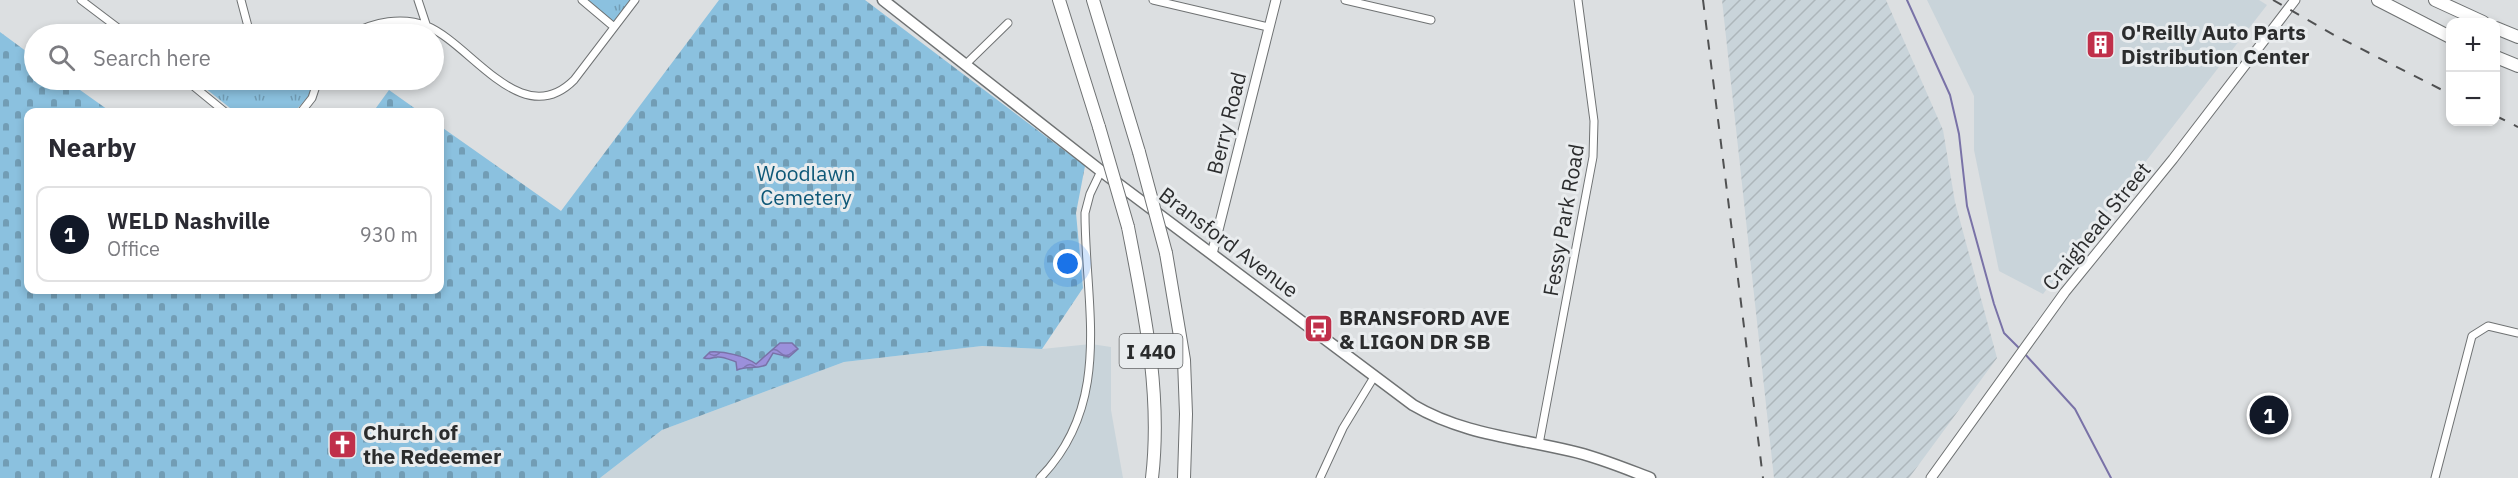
<!DOCTYPE html>
<html lang="en">
<head>
<meta charset="utf-8">
<style>
  body { margin:0; font-family:"IBM Plex Sans",sans-serif; background:#f2f2f3; color:#2b2b33 }
  .controls { position:absolute; right:18px; top:18px; display:grid; overflow:hidden; border-radius:12px; box-shadow:0 3px 9px #0003 }
  .controls button { width:54px; height:54px; display:grid; place-items:center; padding:0; border:0; border-bottom:2px solid #e1e1e2; background:#fff; color:#2b2b33; font:30px sans-serif }
  .you { position:absolute; left:1068px; top:264px; width:21px; height:21px; margin:-15px; border:4px solid #fff; border-radius:50%; background:#1a73e8; box-shadow:0 0 0 9px #1a73e833 }
  .badge { display:grid; place-items:center; width:39px; height:39px; border-radius:50%; background:#111827; color:#fff; font-size:20px; font-weight:700 }
  .pin { position:absolute; translate:-50% -50%; border:3px solid #fff; box-shadow:0 2px 6px #0006 }
  .list { margin:0; padding:0; list-style:none }
  h2 { display:flex; justify-content:space-between; align-items:center; height:78px; margin:0; padding:0 24px; font-size:26px }
  h2 small { font-size:20px; font-weight:400; color:#7c7c81 }
  .list li { display:grid; grid-template-columns:39px 1fr auto; gap:18px; align-items:center; box-sizing:border-box; height:96px; margin:0 12px 12px; padding:0 12px; border:2px solid #e1e1e2; border-radius:12px }
  .list b { display:block; font-size:22px; white-space:nowrap }
  .list p { margin:0; font-size:20px; white-space:nowrap; color:#7c7c81 }
  .list em { font-size:20px; font-style:normal; color:#7c7c81 }
  .icon { flex:none; width:33px; height:33px; fill:none; stroke:currentColor; stroke-width:2; stroke-linecap:round; stroke-linejoin:round }
  .map { position:relative; flex:none; width:2518px; height:478px; overflow:hidden }
  .search { position:absolute; background:#fff; box-shadow:0 3px 9px #0003; left:24px; top:24px; width:420px; height:66px; display:flex; align-items:center; gap:15px; box-sizing:border-box; padding:0 21px; border-radius:33px; color:#7c7c81; font-size:22px }
  .panel { position:absolute; background:#fff; box-shadow:0 3px 9px #0003; left:24px; top:108px; width:420px; height:186px; border-radius:12px }
  .map>svg:first-child { display:block }
  .built { fill:#c9d4da }
  .industrial { fill:url(#industrial-furrows) }
  .cemetery { fill:url(#cemetery-stones) }
  .park { fill:url(#park-tufts) }
  .water { fill:url(#water-waves); stroke:#7972a7; stroke-width:1.5 }
  .lines { fill:none; stroke-linecap:round; stroke-linejoin:round }
  .stream { stroke:#7972a7; stroke-width:2 }
  .minor-casing { stroke:#6f7273; stroke-width:9 }
  .tertiary-casing { stroke:#6f7273; stroke-width:11 }
  .secondary-casing { stroke:#6f7273; stroke-width:13 }
  .motorway-casing { stroke:#6f7273; stroke-width:14 }
  .minor { stroke:#fff; stroke-width:7 }
  .tertiary { stroke:#fff; stroke-width:9 }
  .secondary { stroke:#fff; stroke-width:10 }
  .motorway { stroke:#fff; stroke-width:12 }
  .rail { stroke:#505152; stroke-width:2; stroke-dasharray:10 10; stroke-linecap:butt }
  .motorway-bridge-casing { stroke:#6f7273; stroke-width:14; stroke-linecap:butt }
  .motorway-bridge { stroke:#fff; stroke-width:12 }
  .labels { text-anchor:middle; dominant-baseline:central; stroke-width:6; stroke-linejoin:round; paint-order:stroke }
  .shield { fill:#e9ecee; stroke:#646667; stroke-width:1.5 }
  .shield-label { font-size:20px; font-weight:bold; fill:#2b2c2d }
  .poi-label { font-size:21px; font-weight:bold; fill:#2b2c2d; stroke:#e9ecee; text-anchor:start }
  .street-label { font-size:21px; fill:#2b2c2d; stroke:#e9ecee }
  .park-label { font-size:21px; fill:#0e5877; stroke:#e9ecee }
</style>
</head>
<body>
<div class="map">
<svg width="2518" height="478" viewBox="0 0 2518 478">
  <defs>
    <pattern id="industrial-furrows" width="10" height="10" patternUnits="userSpaceOnUse" patternTransform="scale(1.5)"><rect width="10" height="10" fill="#c9d4da"/><path d="M-1 1l2-2M0 10L10 0M9 11l2-2" fill="none" stroke="#adb6bb"/></pattern>
    <pattern id="cemetery-stones" width="16" height="16" patternUnits="userSpaceOnUse" patternTransform="scale(1.5)"><rect width="16" height="16" fill="#8bc1df"/><path d="M2 7V4a2 2 0 0 1 4 0v3zM10 15v-3a2 2 0 0 1 4 0v3z" fill="#729db5"/></pattern>
    <pattern id="park-tufts" width="24" height="20" patternUnits="userSpaceOnUse" patternTransform="scale(1.5)"><rect width="24" height="20" fill="#8bc1df"/><path d="M3 7l-1-3M5 7V3M7 7l1-3M15 17l-1-3M17 17v-4M19 17l1-3" fill="none" stroke="#729db5"/></pattern>
    <pattern id="water-waves" width="16" height="10" patternUnits="userSpaceOnUse" patternTransform="scale(1.5)"><rect width="16" height="10" fill="#9b90db"/><path d="M0 5q4-4 8 0t8 0" fill="none" stroke="#7f76b2"/></pattern>
  </defs>
  <rect width="100%" height="100%" fill="#dcdfe1"/>
  <path class="built" d="M1927,0H2259L2267,5L2043,294L1999,271L1974,150V96Z
    M1091,344L1111,347V410L1123,478H600L662,430L844,362L982,346L1042,349Z"/>
  <path class="industrial" d="M1722,0H1886L1943,130L1955,202L1997,358L1909,478H1774Z"/>
  <path class="cemetery" d="M719,0H865L1085,166L1076,213L1083,288L1042,349L982,346L844,362L662,430L600,478H0V32L34,57V80H66L111,112H28V290H440V126L561,211Z
    M389,90L420,112H373Z"/>
  <path class="park" d="M582,0H635L614,27Z
    M195,80H314L308,97L294,112H235Z"/>
  <path class="water" d="M780,343H792L798,349L789,357L773,353L766,365C756,369 747,366 737,370L736,362C730,360 723,356 717,357C711,357 711,360 704,358L710,352C725,351 745,356 756,364Z"/>
  <g class="lines">
    <path class="stream" d="M1907,0L1950,95L1959,134L1967,206L1994,304L2004,333L2020,349
      M2024,353L2075,409L2111,478"/>
    <defs>
      <path id="minor" d="M81,0L126,34
        M241,0L250,34
        M418,0L427,27
        M582,0L614,27
        M1153,0L1268,27
        M1345,0L1431,20
        M352,34C374,22 402,16 427,26C472,45 522,132 574,80L635,0
        M966,64L1008,23
        M186,80L225,112
        M301,112L312,98L318,80
        M1539,444L1593,157L1594,121L1578,0
        M1040,478C1114,402 1085,306 1085,213L1090,194L1101,171
        M1320,478L1343,428L1374,377
        M2435,478L2472,336L2488,326L2518,333"/>
      <path id="tertiary" d="M1212,254L1276,0
        M1931,478L2065,292L2173,159L2295,0"/>
      <path id="secondary" d="M883,0L1101,171L1413,405C1462,434 1517,438 1571,451C1598,457 1624,468 1650,478"/>
      <path id="motorway" d="M1059,0L1099,127
        M1093,0L1139,152
        M2378,0L2450,37
        M2435,0L2483,22
        M2496,28L2518,37
        M2496,57L2518,66
        M1128,227C1144,310 1162,393 1152,478
        M1166,253L1184,360L1186,414L1184,478"/>
    </defs>
    <use href="#minor" class="minor-casing"/>
    <use href="#tertiary" class="tertiary-casing"/>
    <use href="#secondary" class="secondary-casing"/>
    <use href="#motorway" class="motorway-casing"/>
    <use href="#minor" class="minor"/>
    <use href="#tertiary" class="tertiary"/>
    <use href="#secondary" class="secondary"/>
    <use href="#motorway" class="motorway"/>
    <path class="rail" d="M1703,0L1763,478
      M2273,0L2334,35L2450,94
      M2496,116L2518,127"/>
    <defs>
      <path id="motorway-bridge" d="M1099,127L1128,227
        M1139,152L1166,253"/>
    </defs>
    <use href="#motorway-bridge" class="motorway-bridge-casing"/>
    <use href="#motorway-bridge" class="motorway-bridge"/>
  </g>
  <defs>
    <symbol id="building-square" viewBox="-11 -11 22 22"><rect x="-9" y="-9" width="18" height="18" rx="4" fill="#c0304a" stroke="#e9ecee"/><path d="M-4-6H4V6H1V3H-1V6H-4ZM-2.5-4.3h1.7v1.8h-1.7ZM.8-4.3h1.7v1.8H.8ZM-2.5-1h1.7V.8h-1.7ZM.8-1h1.7V.8H.8Z" fill="#fff"/></symbol>
    <symbol id="bus-square" viewBox="-11 -11 22 22"><rect x="-9" y="-9" width="18" height="18" rx="4" fill="#c0304a" stroke="#e9ecee"/><path d="M-5-6H5V4H4V6H2V4H-2V6H-4V4H-5ZM-3.5-4V0h7V-4ZM-3.5 1.2v1.5H-2V1.2ZM2 1.2v1.5H3.5V1.2Z" fill="#fff"/></symbol>
    <symbol id="church-square" viewBox="-11 -11 22 22"><rect x="-9" y="-9" width="18" height="18" rx="4" fill="#c0304a" stroke="#e9ecee"/><path d="M-1.2-6h2.4v3.5h3.3v2.4h-3.3V6h-2.4V-.1h-3.3v-2.4h3.3Z" fill="#fff"/></symbol>
  </defs>
  <g fill-rule="evenodd">
    <use href="#building-square" x="2084" y="28" width="33" height="33"/>
    <use href="#bus-square" x="1302" y="312" width="33" height="33"/>
    <use href="#church-square" x="326" y="428" width="33" height="33"/>
  </g>
  <g class="labels">
    <rect class="shield" x="1119.5" y="334" width="63" height="34" rx="4.5"/>
    <g class="shield-label">
      <text x="1151" y="351">I 440</text>
    </g>
    <g class="poi-label">
      <text x="2121" y="32">O'Reilly Auto Parts<tspan x="2121" dy="24">Distribution Center</tspan></text>
      <text x="1339" y="317">BRANSFORD AVE<tspan x="1339" dy="24">&amp; LIGON DR SB</tspan></text>
      <text x="363" y="432">Church of<tspan x="363" dy="24">the Redeemer</tspan></text>
    </g>
    <g class="street-label">
      <text transform="translate(1226 123) rotate(-76)">Berry Road</text>
      <text transform="translate(1563 220) rotate(-80)">Fessy Park Road</text>
      <text transform="translate(2096 226) rotate(-51)">Craighead Street</text>
      <text transform="translate(1229 242) rotate(37)">Bransford Avenue</text>
    </g>
    <g class="park-label">
      <text x="806" y="173">Woodlawn<tspan x="806" dy="24">Cemetery</tspan></text>
    </g>
  </g>
</svg>
<div class="controls">
<button>+</button>
<button>−</button>
</div>
<div class="you"></div>
<div class="pin badge" style="left:2269px;top:415px">1</div>
<div class="search"><svg class="icon" aria-label="search" viewBox="0 0 24 24"><circle cx="10" cy="10" r="6"/><path d="M15 15l6 6"/></svg>Search here</div>
<section class="panel">
<h2>Nearby<small></small></h2>
<ul class="list">
<li><span class="badge">1</span><div><b>WELD Nashville</b><p>Office</p></div><em>930 m</em></li>
</ul>
</section>
</div>
</body>
</html>
